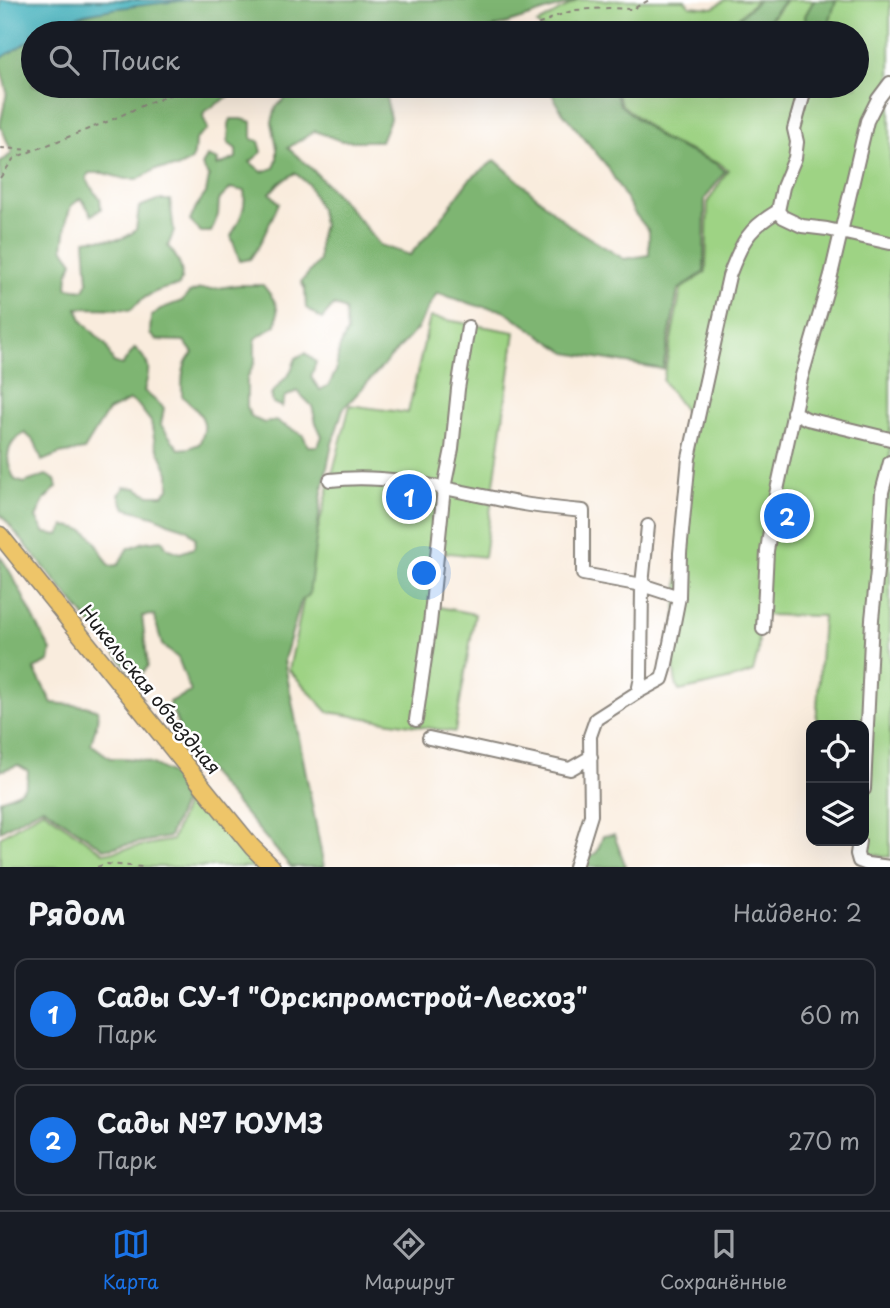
<!DOCTYPE html>
<html lang="ru">
<head>
<meta charset="utf-8">
<style>
  body { margin:0; font-family:"Playpen Sans",sans-serif; background:#242831; color:#f1f3f6 }
  .controls { position:absolute; right:21px; bottom:21px; display:grid; overflow:hidden; border-radius:14px; box-shadow:0 7px 28px #0002 }
  .controls button { width:63px; height:63px; display:grid; place-items:center; padding:0; border:0; border-bottom:2px solid #363941; background:#171b24; color:#f1f3f6; font:35px sans-serif }
  .you { position:absolute; left:425px; top:574px; width:24px; height:24px; margin:-18px; border:5px solid #fff; border-radius:50%; background:#1a73e8; box-shadow:0 0 0 10px #1a73e833 }
  .badge { display:grid; place-items:center; width:46px; height:46px; border-radius:50%; background:#1a73e8; color:#fff; font-size:23px; font-weight:700 }
  .pin { position:absolute; translate:-50% -50%; border:4px solid #fff; box-shadow:0 2px 7px #0006 }
  .list { margin:0; padding:0; list-style:none }
  h2 { display:flex; justify-content:space-between; align-items:center; height:91px; margin:0; padding:0 28px; font-size:30px }
  h2 small { font-size:23px; font-weight:400; color:#9ea1a6 }
  .list li { display:grid; grid-template-columns:46px 1fr auto; gap:21px; align-items:center; box-sizing:border-box; height:112px; margin:0 14px 14px; padding:0 14px; border:2px solid #363941; border-radius:14px }
  .list b { display:block; font-size:26px; white-space:nowrap }
  .list p { margin:0; font-size:23px; white-space:nowrap; color:#9ea1a6 }
  .list em { font-size:23px; font-style:normal; color:#9ea1a6 }
  .icon { flex:none; width:38px; height:38px; fill:none; stroke:currentColor; stroke-width:2; stroke-linecap:round; stroke-linejoin:round }
  .map { position:relative; flex:none; width:890px; height:867px; overflow:hidden }
  .search { position:absolute; background:#171b24; box-shadow:0 7px 28px #0002; left:21px; right:21px; top:21px; height:77px; display:flex; align-items:center; gap:18px; box-sizing:border-box; padding:0 24px; border-radius:38px; color:#9ea1a6; font-size:26px }
  .sheet { height:343px; background:#171b24 }
  nav { display:flex; justify-content:space-around; align-items:center; box-sizing:border-box; height:98px; border-top:2px solid #363941; background:#171b24; font-size:19px; color:#9ea1a6 }
  nav a { display:grid; justify-items:center; gap:4px }
  nav .on { color:#1a73e8 }
  .map>svg:first-child { display:block }
  .green { fill:#9ed384; stroke:#5d7850; stroke-width:2 }
  .forest { fill:#7eb572; stroke:#4d6847; stroke-width:2; fill-rule:evenodd }
  .water { fill:#44b2be; stroke:#30676d; stroke-width:2 }
  .lines { fill:none; stroke-linecap:round; stroke-linejoin:round }
  .minor-casing { stroke:#8a847c; stroke-width:16 }
  .major-casing { stroke:#8a847c; stroke-width:19 }
  .path { stroke:#8a847c; stroke-width:2; stroke-dasharray:5 5; stroke-linecap:butt }
  .minor { stroke:#fff; stroke-width:12 }
  .major { stroke:#eec569; stroke-width:16 }
  .labels { text-anchor:middle; dominant-baseline:central; stroke-width:5; stroke-linejoin:round; paint-order:stroke }
  .street-label { font-size:19px; fill:#1c1c1c; stroke:#fff }
</style>
</head>
<body>
<div class="map">
<svg width="890" height="867" viewBox="0 0 890 867">
  <rect width="100%" height="100%" fill="#fff"/>
  <filter id="ink" filterUnits="userSpaceOnUse"><feTurbulence type="fractalNoise" baseFrequency=".0143" numOctaves="2"/><feDisplacementMap in="SourceGraphic" scale="14" xChannelSelector="R" yChannelSelector="G"/><feConvolveMatrix kernelMatrix="1 2 1 2 8 2 1 2 1" color-interpolation-filters="sRGB"/></filter>
  <filter id="wash" filterUnits="userSpaceOnUse"><feTurbulence type="fractalNoise" baseFrequency=".00686" numOctaves="4" result="noise"/><feDisplacementMap in="SourceGraphic" scale="28" xChannelSelector="R" yChannelSelector="G"/><feGaussianBlur stdDeviation="1.57" result="paint"/><feColorMatrix in="noise" values="0 0 0 0 0 0 0 0 0 0 0 0 0 0 0 0 0 1.4 0 .05"/><feComposite in="paint" operator="in"/></filter>
  <g filter="url(#wash)">
    <rect width="100%" height="100%" fill="#f9ecdd"/>
    <path class="green" d="M576,0H685L690,6L713,8L725,0H757L728,27L725,33H580L573,25L555,33H547L537,24L575,2Z
      M786,0H814L805,16L808,33H766V25Z
      M836,0H890V857L862,853L866,817L864,816V725H816L823,616L760,615L758,653L753,672C729,681 704,686 679,691C668,672 677,608 678,584C682,529 686,473 690,418L663,381L681,289L706,272L708,202L728,170L718,162L717,163L663,139L621,104L614,86H712L720,94L728,86H857V33H822L827,29Z
      M430,317L515,332L484,557L441,552L434,606L475,614L455,732L328,712L289,670L318,529L350,405L408,413Z
      M181,782L211,810L245,852L260,867H0V837L43,810L104,853L172,840L185,806Z"/>
    <path class="forest" d="M188,0H575L574,2L477,33H41C85,7 138,5 188,0Z
      M759,0H785L765,24V33H726L728,27Z
      M814,0H836L827,29L822,33H808L805,16Z
      M33,38V86H264L231,95L204,112L203,117L208,129L195,140L194,155L191,161L177,168L156,169L139,179H125L103,173H89L86,178L94,192L100,198L101,209L92,215L81,198L71,206L67,218L63,248L73,262L68,274L67,288L84,290L88,282L85,240C108,236 117,246 136,230L139,207L157,200H170L174,231L168,246C178,258 186,271 179,286C159,288 144,295 131,310C113,308 95,308 77,308L83,322L106,345L113,362L122,365L135,348C152,364 150,370 144,391L164,408L161,425L179,449L189,448L199,444C212,420 199,412 182,396C182,380 181,365 193,353L184,341L156,340L150,334L151,317L160,309L182,301L189,293L200,289H213L237,285H263C275,301 280,304 276,325L255,339V362L247,378V407L251,417L264,423L276,421L303,435L308,446H318L322,436L316,423L312,406L297,391L285,397L282,407L273,403L271,394L290,373L296,358L305,353L316,362L311,377L320,390L329,385L336,371L339,349L347,332L345,310L334,305L322,319L306,308L305,289L301,282L319,261V240L323,225L320,209L308,184L295,173L279,183L270,193L279,203L260,244L250,259L240,261L231,236C239,221 247,208 244,191L231,188L219,200L218,215L211,232H201L190,221L196,207L206,193L209,177L202,166L207,156L218,160L217,166L236,158V149L228,143L229,124L231,119H242L252,122V139L259,141L262,152L250,162L262,172L274,168L277,159V148L272,122L276,107L298,87V86H397L386,97L390,119L381,141H341L315,131L288,148L311,168L352,211L380,245L410,255L437,224L469,180L495,160L570,226L624,259L649,255V231L635,214L607,166L560,109L548,86H613L620,105L663,140L717,164L725,171L705,199L704,272L678,290L663,369L567,353L503,310L478,306L437,293L424,315L417,329L343,409L332,444L322,492L309,595L301,601L284,660L324,867H291L187,747L169,702L191,692L178,658L162,645L154,615L142,616L148,666L137,680L0,514V163L12,153L0,125L7,92L0,65V59ZM130,400L138,405L151,422L155,443L169,473V489L163,495H149L136,488L124,487L119,495L125,508L156,517L168,523L187,529L196,539L194,548L180,553L167,548L162,540L144,542L127,549L118,565L110,566C94,543 96,528 64,526L59,535L45,533L36,518L44,500L57,487L55,480L46,475L24,483L15,480C5,461 4,444 25,433L35,442L42,461L59,454L84,450L108,411Z
      M0,556C21,586 32,619 51,650L49,662L34,669L52,703L85,706L98,710L97,722L91,744L110,758C139,757 152,761 176,777L183,803L169,837L104,849L43,807L0,831V800C18,792 28,793 28,771L18,765L0,771Z
      M614,835L626,867H583L585,860L597,852L603,836Z"/>
    <path class="water" d="M0,0H188L119,8L84,14L53,26L41,33H33V38L0,59Z"/>
  </g>
  <g filter="url(#ink)">
    <g class="lines">
      <defs>
        <path id="minor" d="M820,33V31
          M778,211L783,217L802,226L827,229L890,243
          M793,412L807,419L890,439
          M330,480C393,472 457,492 518,503C540,507 562,509 583,511V574L642,585L679,597
          M763,629L767,551L774,504L801,379L831,275L867,121L878,99L890,83
          M638,692L662,679L665,669L679,597L680,553L689,458L729,276C741,244 747,229 778,211L783,187L795,158L797,142L794,129L806,86
          M416,720L430,624L444,488L452,449L458,389L468,327
          M429,738L570,769L591,757
          M864,789L872,619L877,571L882,492L890,462
          M859,841L857,854L859,861L867,864L890,867
          M575,867L591,815L590,736L596,719L638,692L641,677L642,585L648,526"/>
        <path id="major" d="M0,535L221,809L252,847L272,867"/>
      </defs>
      <use href="#minor" class="minor-casing"/>
      <use href="#major" class="major-casing"/>
      <path class="path" d="M520,33L557,16L575,10L608,8L633,9L649,0
        M0,148L33,150
        M0,178L14,158L109,121L148,103L183,90L189,86
        M97,867L107,864L142,867"/>
      <use href="#minor" class="minor"/>
      <use href="#major" class="major"/>
    </g>
  </g>
  <g class="labels">
    <g class="street-label">
      <text transform="translate(151 689) rotate(51)">Никельская объездная</text>
    </g>
  </g>
</svg>
<div class="controls">
<button><svg class="icon" aria-label="locate" viewBox="0 0 24 24"><circle cx="12" cy="12" r="6"/><path d="M12 2v4M12 18v4M2 12h4M18 12h4"/></svg></button>
<button><svg class="icon" aria-label="layers" viewBox="0 0 24 24"><path d="M12 4l9 5-9 5-9-5zM3 14l9 5 9-5"/></svg></button>
</div>
<div class="you"></div>
<div class="pin badge" style="left:409px;top:497px">1</div>
<div class="pin badge" style="left:787px;top:516px">2</div>
<div class="search"><svg class="icon" aria-label="search" viewBox="0 0 24 24"><circle cx="10" cy="10" r="6"/><path d="M15 15l6 6"/></svg>Поиск</div>
</div>
<section class="sheet">
<h2>Рядом<small>Найдено: 2</small></h2>
<ul class="list">
<li><span class="badge">1</span><div><b>Сады СУ-1 &quot;Орскпромстрой-Лесхоз&quot;</b><p>Парк</p></div><em>60 m</em></li>
<li><span class="badge">2</span><div><b>Сады №7 ЮУМЗ</b><p>Парк</p></div><em>270 m</em></li>
</ul>
</section>
<nav>
<a class="on"><svg class="icon" aria-label="map" viewBox="0 0 24 24"><path d="M3 6l6-2 6 2 6-2v14l-6 2-6-2-6 2zM9 4v14M15 6v14"/></svg>Карта</a>
<a><svg class="icon" aria-label="directions" viewBox="0 0 24 24"><path d="M12 3l9 9-9 9-9-9zM9 14v-3h6M13 9l2 2-2 2"/></svg>Маршрут</a>
<a><svg class="icon" aria-label="saved" viewBox="0 0 24 24"><path d="M7 4h10v16l-5-4-5 4z"/></svg>Сохранённые</a>
</nav>
</body>
</html>
